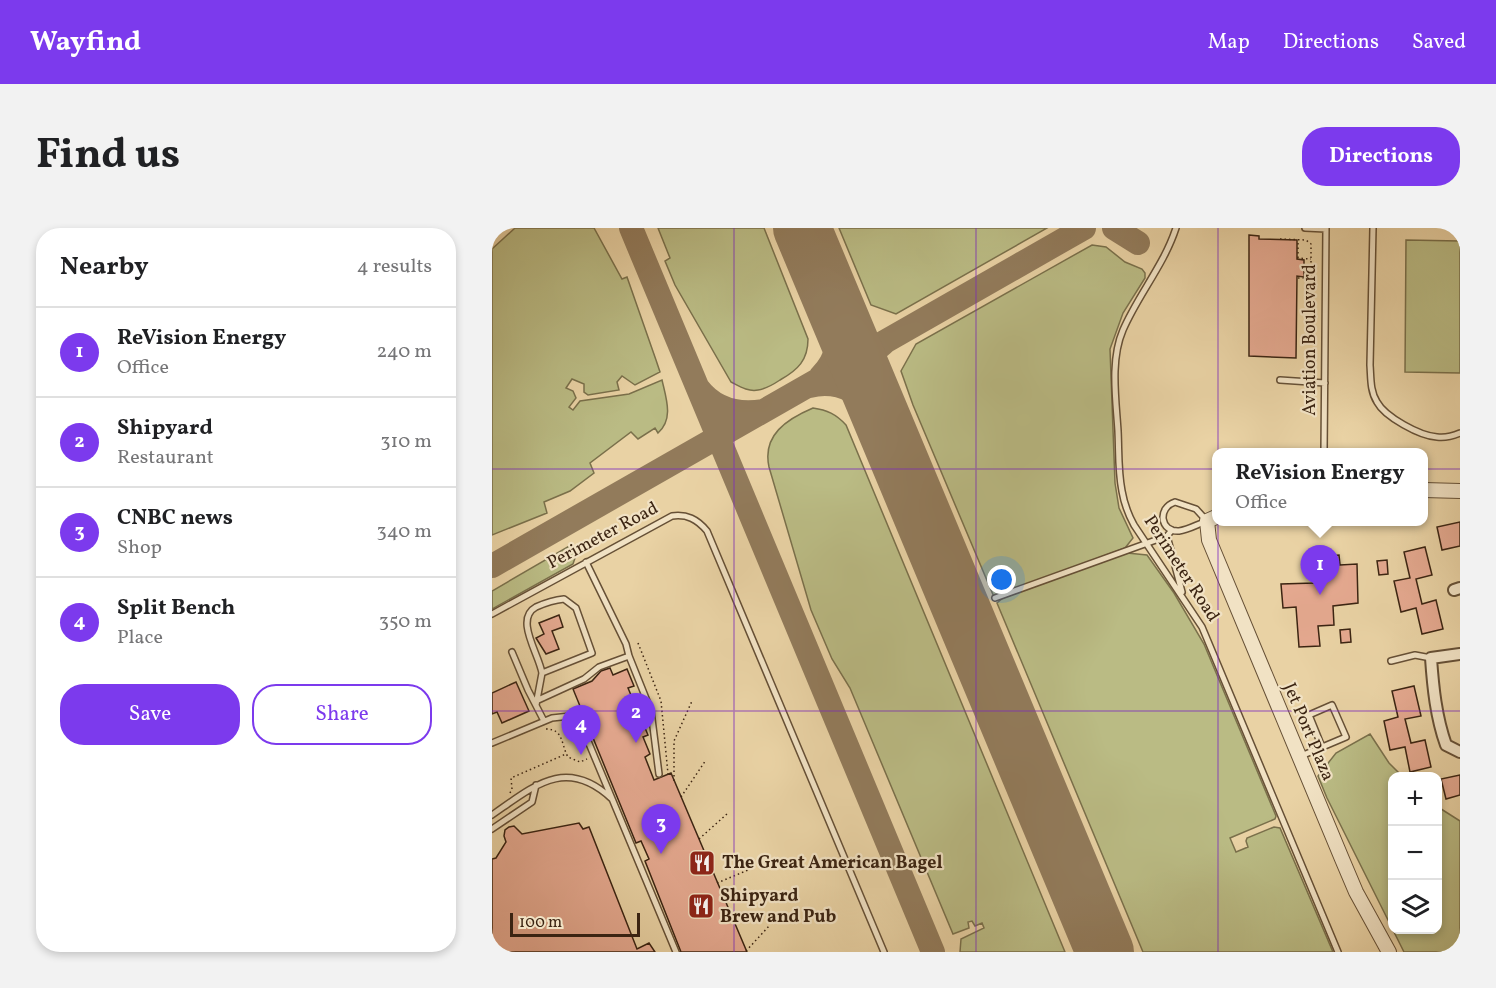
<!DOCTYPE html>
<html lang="en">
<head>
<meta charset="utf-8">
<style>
  body { margin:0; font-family:Vollkorn,serif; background:#f2f2f2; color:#202124 }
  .controls { position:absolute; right:18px; bottom:18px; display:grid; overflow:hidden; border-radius:12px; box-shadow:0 3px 9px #0003 }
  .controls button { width:54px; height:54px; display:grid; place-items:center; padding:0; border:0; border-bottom:2px solid #e0e0e0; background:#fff; color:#202124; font:30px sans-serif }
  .scale { position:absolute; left:18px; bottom:15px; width:130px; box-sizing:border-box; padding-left:6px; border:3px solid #3b2412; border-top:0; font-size:16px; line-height:21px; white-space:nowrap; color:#3b2412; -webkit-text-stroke:4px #f1e2c4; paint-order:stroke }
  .you { position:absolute; left:510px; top:352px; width:21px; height:21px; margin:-15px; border:4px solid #fff; border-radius:50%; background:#1a73e8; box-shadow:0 0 0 9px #1a73e833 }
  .badge { display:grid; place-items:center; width:39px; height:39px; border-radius:50%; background:#7c3aed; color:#fff; font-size:20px; font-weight:700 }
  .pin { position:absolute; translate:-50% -50px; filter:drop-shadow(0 2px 3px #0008) }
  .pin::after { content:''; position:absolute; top:32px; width:21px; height:18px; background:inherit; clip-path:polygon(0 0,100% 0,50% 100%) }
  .popup { position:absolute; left:720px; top:220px; width:216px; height:78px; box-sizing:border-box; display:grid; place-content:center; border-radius:12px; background:#fff; filter:drop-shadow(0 2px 4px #0005); font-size:20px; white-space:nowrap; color:#757577 }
  .popup b { font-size:22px; color:#202124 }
  .popup::after { content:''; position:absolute; left:50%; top:100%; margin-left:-12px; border:12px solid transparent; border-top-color:#fff }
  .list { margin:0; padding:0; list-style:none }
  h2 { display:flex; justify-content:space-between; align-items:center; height:78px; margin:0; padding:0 24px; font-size:26px }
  h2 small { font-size:20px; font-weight:400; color:#757577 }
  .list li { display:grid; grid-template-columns:39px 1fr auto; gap:18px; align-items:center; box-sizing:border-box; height:90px; padding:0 24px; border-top:2px solid #e0e0e0 }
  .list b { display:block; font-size:22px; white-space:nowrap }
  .list p { margin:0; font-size:20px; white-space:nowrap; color:#757577 }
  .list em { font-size:20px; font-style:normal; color:#757577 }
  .actions { display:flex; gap:12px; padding:18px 24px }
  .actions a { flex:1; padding:14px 0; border:2px solid #7c3aed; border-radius:24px; text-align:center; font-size:21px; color:#7c3aed }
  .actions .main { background:#7c3aed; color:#fff }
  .icon { flex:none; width:33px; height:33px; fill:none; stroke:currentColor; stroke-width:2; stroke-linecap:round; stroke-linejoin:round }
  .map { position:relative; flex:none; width:968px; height:724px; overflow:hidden; border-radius:24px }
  header { display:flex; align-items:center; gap:36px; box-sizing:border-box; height:84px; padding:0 30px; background:#7c3aed; color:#fff }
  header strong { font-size:28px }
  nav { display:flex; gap:33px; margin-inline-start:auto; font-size:21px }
  .intro { display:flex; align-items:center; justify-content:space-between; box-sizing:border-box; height:144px; padding:0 36px }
  h1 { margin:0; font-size:42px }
  .button { padding:15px 27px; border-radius:24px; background:#7c3aed; color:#fff; font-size:21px; font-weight:700 }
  main { display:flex; gap:36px; padding:0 36px }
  aside { flex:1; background:#fff; border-radius:24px; box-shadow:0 3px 9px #0003 }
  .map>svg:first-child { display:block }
  .green { fill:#babb84; stroke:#7a704b; stroke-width:1.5 }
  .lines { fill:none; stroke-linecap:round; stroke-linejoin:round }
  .taxiway { stroke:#927b5b; stroke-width:24 }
  .runway { stroke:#927b5b; stroke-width:58 }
  .building { fill:#e5a990; stroke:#3b2412; stroke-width:1.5 }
  .service-casing { stroke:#665036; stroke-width:8 }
  .minor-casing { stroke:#665036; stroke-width:14 }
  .tertiary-casing { stroke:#665036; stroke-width:16 }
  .path { stroke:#3b2412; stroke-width:1.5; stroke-dasharray:1.5 3; stroke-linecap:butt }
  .service { stroke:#f1e2c4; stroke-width:5 }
  .minor { stroke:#f1e2c4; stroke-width:10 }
  .tertiary { stroke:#f1e2c4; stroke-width:14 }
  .grid { fill:none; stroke:#7b2cbf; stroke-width:1.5; stroke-opacity:0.55 }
  .labels { text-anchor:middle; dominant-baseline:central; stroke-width:4.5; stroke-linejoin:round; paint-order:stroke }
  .street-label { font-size:18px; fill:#3b2412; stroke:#f1e2c4 }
  .poi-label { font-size:18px; font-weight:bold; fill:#3b2412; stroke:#f1e2c4; text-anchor:start }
</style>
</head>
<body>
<header>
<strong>Wayfind</strong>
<nav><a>Map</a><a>Directions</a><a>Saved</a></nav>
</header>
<div class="intro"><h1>Find us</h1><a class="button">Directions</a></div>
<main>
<aside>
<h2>Nearby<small>4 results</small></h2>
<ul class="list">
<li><span class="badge">1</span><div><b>ReVision Energy</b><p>Office</p></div><em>240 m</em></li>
<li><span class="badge">2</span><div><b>Shipyard</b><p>Restaurant</p></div><em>310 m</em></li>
<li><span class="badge">3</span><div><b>CNBC news</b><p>Shop</p></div><em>340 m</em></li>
<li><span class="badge">4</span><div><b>Split Bench</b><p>Place</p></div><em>350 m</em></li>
</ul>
<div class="actions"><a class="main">Save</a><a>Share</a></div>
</aside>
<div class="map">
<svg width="968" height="724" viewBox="0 0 968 724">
  <rect width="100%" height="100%" fill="#e9d2a4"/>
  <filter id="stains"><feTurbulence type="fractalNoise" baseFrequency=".00333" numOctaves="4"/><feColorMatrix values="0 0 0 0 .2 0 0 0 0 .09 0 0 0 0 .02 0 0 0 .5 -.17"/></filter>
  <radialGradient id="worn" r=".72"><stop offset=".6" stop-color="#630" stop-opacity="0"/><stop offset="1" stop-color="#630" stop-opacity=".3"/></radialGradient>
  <path class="green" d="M23,0H102L130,51L135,49L164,132L168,144L143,157L130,148L125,154L127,162L96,167L92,164V156L80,151L74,160L81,163L84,170L77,179L81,182L88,173L137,166L170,152C174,170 182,191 166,205L163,200L146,211L139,204L98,235L102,245L78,263L52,274L55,285L0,307V21Z
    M166,0H272L316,111C316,132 306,142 288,152C282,156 274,161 266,162C256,164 247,158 239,154L183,57L173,33L178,30Z
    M347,0H555L404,86L379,77Z
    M914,12L968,13V145L913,144Z
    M600,17L614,19L633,34L650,41L653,45V50L631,85L618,121L623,255L627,280L641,310L633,320L502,369L421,177L409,143L424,116Z
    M321,180C335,182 344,186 354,197L573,724H468L469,711L492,700L490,695L483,698L480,693L476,694L477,700L461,706L358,460L340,431L319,382L277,239C270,207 295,191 321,180Z
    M79,317L84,327L81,336L0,381V363Z
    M635,325L655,327L682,365L712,416L784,588L783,591L738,610L744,624L756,619L754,613L755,610L782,599L788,600L841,724H651L505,375L511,370Z
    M878,506L897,535L910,548H900V700L835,570L826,548L844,525Z
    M946,579L968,593V724H912L901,702H946Z"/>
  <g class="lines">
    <path class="taxiway" d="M139,0L441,724
      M622,0L646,15
      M329,148C347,130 348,110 346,85
      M317,158C350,150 373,167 391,193
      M206,160C222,181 246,187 271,183
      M380,166C374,147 374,127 392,115
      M0,338L592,0"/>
    <path class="runway" d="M310,0L613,724"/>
  </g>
  <path class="building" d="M757,7L767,8V11L805,12V31L812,32V49L805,48L804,130L757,128Z
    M968,294V318L950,322L945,299Z
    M933,319L940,347L924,351L930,376L944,372L951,401L930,406L924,380L909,384L902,353L918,350L912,324Z
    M847,327L848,337L865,336L866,375L841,378L842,397L826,398L828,418L807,419L804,379L791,380L789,356L822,355L821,344H828L827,329Z
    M895,332L896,346L887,347L885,333Z
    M67,387L71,399L60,403L67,421L54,426L44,410L52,406L47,395Z
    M858,401L859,414L849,415L848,402Z
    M118,440L121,447L135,441L142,458L136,460L156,507L151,509L158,526L153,529L162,552L179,545L255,724H189L153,633L157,631L149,613L144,615L81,461L100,453L109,443Z
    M24,454L37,483L10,495L5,484L0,486V465Z
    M922,458L929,488L913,491L919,515L933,512L939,539L918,544L913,519L898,522L892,493L906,489L900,463Z
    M968,547V567L954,571L949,551Z
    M87,595L91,601L97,599L145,721L157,715L163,724H0V631L4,630L14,614L12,608L13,602L17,599L22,598L30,606Z"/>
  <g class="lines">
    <defs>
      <path id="service" d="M684,0C672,37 646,67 631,102C618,132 624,171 626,203C627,223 626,243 630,263C632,275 636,286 642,297L710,399L846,724
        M813,0L834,1
        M881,0L878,137C879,150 878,163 885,174C893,189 928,208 945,209C953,210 961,208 968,205
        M788,152L833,155
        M832,224L834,0
        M683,274L704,281L715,293C706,296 696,302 687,303C668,304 665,280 683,274Z
        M675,308L690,364
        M94,334L134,416L137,428L159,483L167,546
        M503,370L675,308L680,302
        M0,386L180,288C195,286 205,291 215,303L392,724
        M20,424L36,462L52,493
        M899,433L923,427L939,430
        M44,473L92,451L107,439L137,428
        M44,477L50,445L100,425L84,380L72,371C62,372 53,375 44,379C22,391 47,426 50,445
        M0,515L60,490L78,488L88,494L184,724
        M809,528L854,509L840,477L817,487L830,519
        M0,587C42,558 74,528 120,571
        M0,601L40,574L44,557"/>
      <path id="minor" d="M962,362L968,360
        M968,426L939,430C941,459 944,489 954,517L968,524"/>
      <path id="tertiary" d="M932,262L968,263
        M724,289L715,293L717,312L850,631L864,664L897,724"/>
    </defs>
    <use href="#service" class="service-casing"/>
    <use href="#minor" class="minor-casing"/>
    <use href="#tertiary" class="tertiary-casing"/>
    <path class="path" d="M788,11L814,12L819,16V47L817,50H805
      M805,30L819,31
      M806,30V13
      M146,415L169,473L176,546
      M54,501C72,501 69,517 76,529L88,534L95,531
      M182,553V513L200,473
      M18,565L20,561L19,550L74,526
      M189,569L214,532
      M207,611L236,585
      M225,655L261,640
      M254,723L278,697"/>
    <use href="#service" class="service"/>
    <use href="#minor" class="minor"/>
    <use href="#tertiary" class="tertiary"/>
  </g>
  <path class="grid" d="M242,0V724M484,0V724M726,0V724M0,241H968M0,483H968"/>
  <defs>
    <symbol id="restaurant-square" viewBox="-11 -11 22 22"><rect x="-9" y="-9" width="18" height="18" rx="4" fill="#8f2418" stroke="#f1e2c4"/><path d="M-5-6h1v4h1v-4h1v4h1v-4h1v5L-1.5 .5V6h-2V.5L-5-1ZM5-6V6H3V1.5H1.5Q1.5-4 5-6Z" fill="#fff"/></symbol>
  </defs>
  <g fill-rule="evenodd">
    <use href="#restaurant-square" x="195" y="620" width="30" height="30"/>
    <use href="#restaurant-square" x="194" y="663" width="30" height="30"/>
  </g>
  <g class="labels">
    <g class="street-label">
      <text transform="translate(818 112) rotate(-90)">Aviation Boulevard</text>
      <text transform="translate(111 308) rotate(-28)">Perimeter Road</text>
      <text transform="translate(689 341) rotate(57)">Perimeter Road</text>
      <text transform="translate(816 504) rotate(67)">Jet Port Plaza</text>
    </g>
    <g class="poi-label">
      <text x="230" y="635">The Great American Bagel</text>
      <text x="228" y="668">Shipyard<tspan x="228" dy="21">Brew and Pub</tspan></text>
    </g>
  </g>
  <rect width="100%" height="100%" filter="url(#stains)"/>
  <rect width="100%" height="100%" fill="url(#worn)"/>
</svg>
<div class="controls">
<button>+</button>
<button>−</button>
<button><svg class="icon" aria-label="layers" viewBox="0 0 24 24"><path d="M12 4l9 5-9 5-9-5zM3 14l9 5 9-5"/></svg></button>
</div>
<div class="scale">100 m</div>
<div class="you"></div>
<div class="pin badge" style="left:828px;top:367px">1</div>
<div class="popup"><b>ReVision Energy</b>Office</div>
<div class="pin badge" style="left:144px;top:515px">2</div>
<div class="pin badge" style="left:169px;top:626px">3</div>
<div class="pin badge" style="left:89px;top:527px">4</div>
</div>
</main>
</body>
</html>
